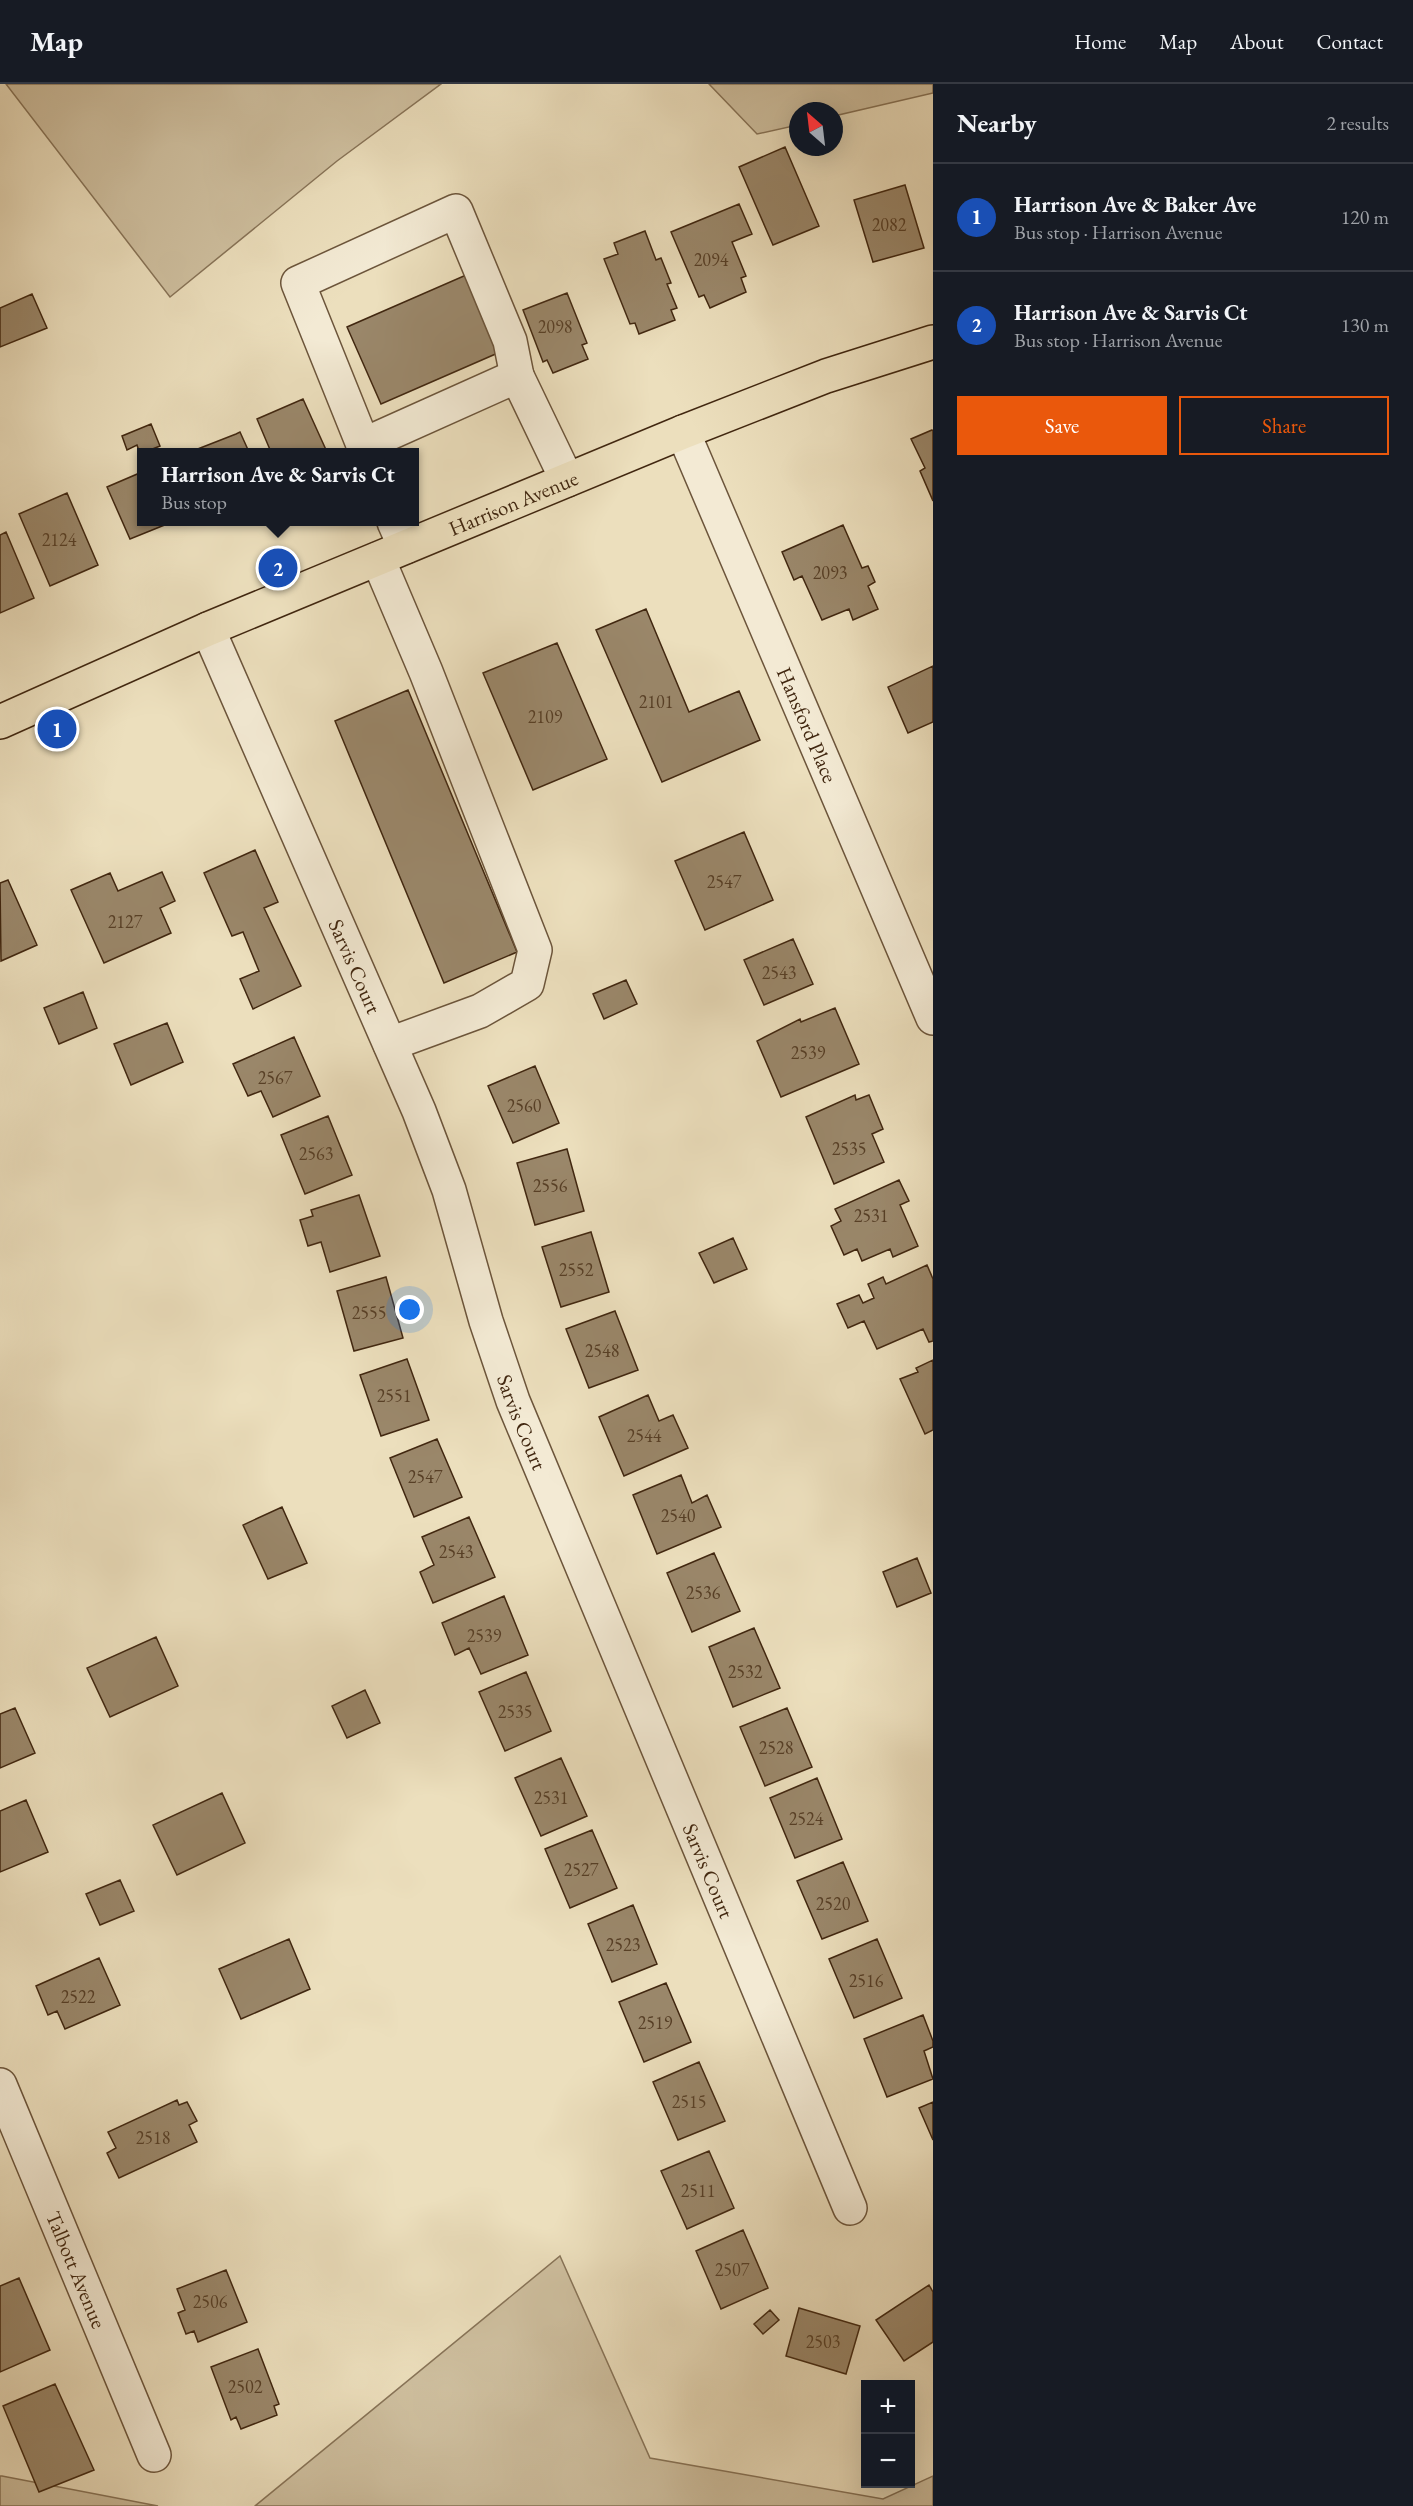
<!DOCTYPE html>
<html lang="en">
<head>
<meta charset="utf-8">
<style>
  body { margin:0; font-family:"EB Garamond",serif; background:#242831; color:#f1f3f6 }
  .controls { position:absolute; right:18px; bottom:18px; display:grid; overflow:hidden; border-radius:0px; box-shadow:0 6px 24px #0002 }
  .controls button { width:54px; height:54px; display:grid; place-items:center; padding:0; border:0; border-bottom:2px solid #363941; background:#171b24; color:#f1f3f6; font:30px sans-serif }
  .compass { position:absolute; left:789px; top:18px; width:54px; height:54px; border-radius:50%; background:#171b24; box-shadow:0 6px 24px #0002; rotate:332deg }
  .you { position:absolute; left:410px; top:1226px; width:21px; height:21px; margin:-15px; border:4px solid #fff; border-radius:50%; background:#1a73e8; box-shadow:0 0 0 9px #1a73e833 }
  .badge { display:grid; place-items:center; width:39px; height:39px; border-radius:50%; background:#ea580c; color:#fff; font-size:20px; font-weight:700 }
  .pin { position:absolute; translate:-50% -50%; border:3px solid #fff; box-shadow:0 2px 6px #0006 }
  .popup { position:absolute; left:137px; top:364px; width:282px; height:78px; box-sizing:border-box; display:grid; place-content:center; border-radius:0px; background:#171b24; filter:drop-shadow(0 2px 4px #0005); font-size:20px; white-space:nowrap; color:#9ea1a6 }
  .popup b { font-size:22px; color:#f1f3f6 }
  .popup::after { content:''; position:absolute; left:50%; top:100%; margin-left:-12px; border:12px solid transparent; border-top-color:#171b24 }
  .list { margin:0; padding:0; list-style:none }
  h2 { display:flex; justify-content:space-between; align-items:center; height:78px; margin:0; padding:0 24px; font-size:26px }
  h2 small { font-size:20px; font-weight:400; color:#9ea1a6 }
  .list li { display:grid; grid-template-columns:39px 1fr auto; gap:18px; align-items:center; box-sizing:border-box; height:108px; padding:0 24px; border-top:2px solid #363941 }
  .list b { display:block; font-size:22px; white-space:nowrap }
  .list p { margin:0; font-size:20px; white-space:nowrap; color:#9ea1a6 }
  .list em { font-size:20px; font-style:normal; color:#9ea1a6 }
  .actions { display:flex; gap:12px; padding:18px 24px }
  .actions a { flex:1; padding:14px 0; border:2px solid #ea580c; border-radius:0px; text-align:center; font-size:21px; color:#ea580c }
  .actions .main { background:#ea580c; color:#fff }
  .map { position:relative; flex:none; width:933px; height:2422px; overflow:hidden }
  header { display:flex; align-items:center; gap:36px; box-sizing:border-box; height:84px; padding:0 30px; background:#171b24; border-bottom:2px solid #363941 }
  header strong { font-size:28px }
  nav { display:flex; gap:33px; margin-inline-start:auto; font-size:21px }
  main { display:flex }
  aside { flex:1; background:#171b24 }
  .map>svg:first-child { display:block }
  .green { fill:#cfc0a0; stroke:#887458; stroke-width:1.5 }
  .building { fill:#9a876a; stroke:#412710; stroke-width:1.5 }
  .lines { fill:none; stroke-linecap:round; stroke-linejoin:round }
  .minor-casing { stroke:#6c553b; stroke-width:36 }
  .major-casing { stroke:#412710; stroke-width:36 }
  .minor { stroke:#f3ead4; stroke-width:33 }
  .major { stroke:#ecdfbd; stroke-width:33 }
  .labels { text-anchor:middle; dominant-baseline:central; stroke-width:6; stroke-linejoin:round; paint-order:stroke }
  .number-label { font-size:18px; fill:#573f26 }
  .street-label { font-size:21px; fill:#412710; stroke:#f3ead4 }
</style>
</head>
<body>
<header>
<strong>Map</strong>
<nav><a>Home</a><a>Map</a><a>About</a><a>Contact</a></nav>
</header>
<main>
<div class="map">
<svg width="933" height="2422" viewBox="0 0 933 2422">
  <rect width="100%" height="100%" fill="#ecdfbd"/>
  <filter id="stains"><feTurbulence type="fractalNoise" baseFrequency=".00333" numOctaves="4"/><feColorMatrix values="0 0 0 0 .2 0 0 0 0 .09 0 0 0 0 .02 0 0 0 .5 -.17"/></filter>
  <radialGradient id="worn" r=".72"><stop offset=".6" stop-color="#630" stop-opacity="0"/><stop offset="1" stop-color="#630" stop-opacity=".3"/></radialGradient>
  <path class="green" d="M6,0H441L337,77L170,213Z
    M709,0H933V9L834,32V27H798V41L757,50Z
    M560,2172L650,2374L883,2415L933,2392V2422H255Z
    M0,2392H2L158,2422H0Z"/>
  <path class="building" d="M785,63L819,142L773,161L739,83Z
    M905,101L924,164L873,178L854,116Z
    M739,120L752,150L732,158L746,192L741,194L746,208L710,224L704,211L699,213L671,148Z
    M645,147L656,176L661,174L671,199L667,200L677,224L671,226L675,236L639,250L635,239L630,240L604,175L618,170L614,159Z
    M473,188L507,265L381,320L347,243Z
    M567,209L587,259L582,261L588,275L553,289L547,276L543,278L523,226Z
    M32,210L47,244L0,263V224Z
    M303,315L327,368H271L257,335Z
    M151,340L160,362L140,370L137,361L127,366L122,352Z
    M932,346L933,347V417L920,387L925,384L911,355Z
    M240,348L249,368H190L236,350Z
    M142,388V438H172L130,455L107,403Z
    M67,409L98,481L50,502L19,430Z
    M843,441L862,484L868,482L875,498L868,502L878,525L853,536L849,525L822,536L802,492L794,496L782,468Z
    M6,448L34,514L0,529V451Z
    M646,525L689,628L739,607L760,656L662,698L596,546Z
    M557,559L607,675L533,706L483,589Z
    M933,582V638L908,649L888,603Z
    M408,606L517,868L444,899L335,637Z
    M744,748L773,816L705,846L675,777Z
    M255,766L278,818L264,824L301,902L253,925L240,895L259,887L243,848L232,852L204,789Z
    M162,788L175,817L160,824L171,849L104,879L71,806L110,789L118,807Z
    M8,796L37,861L1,877L0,799Z
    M793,855L813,900L764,921L744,876Z
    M626,896L637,920L604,935L593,910Z
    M83,908L97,944L59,960L44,924Z
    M835,924L859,980L781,1013L757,957L800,935L801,938Z
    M167,939L183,978L131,1001L114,960Z
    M294,953L320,1012L273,1033L261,1007L248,1012L233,980Z
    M535,982L559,1039L513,1059L488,1002Z
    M855,1011L856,1016L869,1011L883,1045L872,1050L884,1078L834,1100L806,1033Z
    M328,1032L352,1091L305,1110L281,1051Z
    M567,1065L584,1127L535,1141L517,1079Z
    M899,1096L909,1117L900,1121L918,1162L893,1173L890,1165L862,1177L857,1165L844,1171L831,1142L841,1137L835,1125Z
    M359,1111L380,1172L330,1188L321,1158L308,1162L300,1136L313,1132L311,1126Z
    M591,1148L609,1208L561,1223L542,1163Z
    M733,1154L747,1185L714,1199L699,1169Z
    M927,1181L933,1195V1257L929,1258L923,1245L877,1265L864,1237L848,1244L837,1220L859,1211L863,1219L874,1214L868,1200L883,1193L886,1200Z
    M386,1193L403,1254L354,1267L337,1207Z
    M615,1227L638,1286L589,1304L566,1245Z
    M407,1275L429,1336L381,1352L360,1291Z
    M933,1276V1346L925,1350L900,1295L918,1288L916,1284Z
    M648,1311L659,1337L673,1331L688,1364L624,1392L599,1333Z
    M437,1355L462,1413L414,1433L390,1374Z
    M681,1391L692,1419L707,1411L721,1443L657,1470L633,1411Z
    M282,1423L307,1479L268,1495L243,1441Z
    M469,1433L495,1493L433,1519L420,1488L434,1481L422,1453Z
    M714,1469L740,1527L692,1548L667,1489Z
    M917,1474L931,1509L897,1523L883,1488Z
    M504,1512L528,1571L481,1590L469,1564L455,1571L442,1539Z
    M754,1544L780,1604L733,1623L709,1563Z
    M156,1553L178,1602L110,1633L87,1584Z
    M526,1588L551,1647L505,1667L479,1608Z
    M365,1606L380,1639L347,1654L332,1622Z
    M15,1624L35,1669L0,1684V1630Z
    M787,1624L812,1683L765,1702L740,1643Z
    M561,1674L587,1732L541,1752L515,1694Z
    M817,1694L842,1755L795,1774L770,1714Z
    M222,1709L245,1759L177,1791L153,1741Z
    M26,1716L48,1768L0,1788V1727Z
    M592,1746L617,1804L570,1824L545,1765Z
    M843,1778L868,1837L822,1855L797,1797Z
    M120,1796L134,1827L100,1841L86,1810Z
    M633,1821L657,1880L612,1898L588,1840Z
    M289,1855L310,1905L241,1935L219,1885Z
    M877,1855L902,1914L854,1934L829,1875Z
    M99,1874L120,1921L65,1945L57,1927L48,1931L36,1902Z
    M666,1899L691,1958L644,1978L619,1918Z
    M923,1931L933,1957V1963L924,1967L933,1995L887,2013L864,1955Z
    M699,1978L725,2037L678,2056L653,1998Z
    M177,2016L179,2021L187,2018L197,2037L189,2041L197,2058L119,2094L107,2069L116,2064L108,2048Z
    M933,2018V2056L919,2024Z
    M709,2067L734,2124L687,2145L661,2087Z
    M743,2146L768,2204L721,2225L696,2167Z
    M226,2186L247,2238L198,2258L194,2247L186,2250L181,2237L178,2229L185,2226L177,2205Z
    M19,2194L50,2266L0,2288V2202Z
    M929,2201L933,2208V2258L904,2277L876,2236Z
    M799,2224L860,2242L846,2290L786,2272Z
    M770,2226L779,2236L763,2250L754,2240Z
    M258,2265L279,2320L274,2322L277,2331L241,2345L236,2333L231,2336L211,2283Z
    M55,2300L94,2386L39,2408L3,2322Z"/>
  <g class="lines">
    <defs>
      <g id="minor">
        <path id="s1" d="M683,348L933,934"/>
        <path d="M363,361L517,292L567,396"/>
        <path d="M366,368L298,199L456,127L510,257L517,292"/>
        <path d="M394,438L405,463"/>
        <path d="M378,475L426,588L535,866L527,900L480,927L390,960"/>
        <path id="s2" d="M208,545L419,1027L449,1106L486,1237L513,1317L850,2124"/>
        <path id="s3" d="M0,2001L154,2371"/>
      </g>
      <g id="major">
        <path id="s4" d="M0,638L208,545L683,348L826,292L933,258"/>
      </g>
    </defs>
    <use href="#minor" class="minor-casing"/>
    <use href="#major" class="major-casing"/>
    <use href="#minor" class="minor"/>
    <use href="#major" class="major"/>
  </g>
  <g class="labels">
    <g class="number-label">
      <text x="889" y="140">2082</text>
      <text x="711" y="175">2094</text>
      <text x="555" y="242">2098</text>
      <text x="59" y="455">2124</text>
      <text x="830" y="488">2093</text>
      <text x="656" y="617">2101</text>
      <text x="545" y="632">2109</text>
      <text x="724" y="797">2547</text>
      <text x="125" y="837">2127</text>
      <text x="779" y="888">2543</text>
      <text x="808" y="968">2539</text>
      <text x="275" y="993">2567</text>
      <text x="524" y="1021">2560</text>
      <text x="849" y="1064">2535</text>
      <text x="316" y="1069">2563</text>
      <text x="550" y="1101">2556</text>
      <text x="871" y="1131">2531</text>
      <text x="576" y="1185">2552</text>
      <text x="369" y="1228">2555</text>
      <text x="602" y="1266">2548</text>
      <text x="394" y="1311">2551</text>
      <text x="644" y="1351">2544</text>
      <text x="425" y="1392">2547</text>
      <text x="678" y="1431">2540</text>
      <text x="456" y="1467">2543</text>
      <text x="703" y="1508">2536</text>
      <text x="484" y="1551">2539</text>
      <text x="745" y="1587">2532</text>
      <text x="515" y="1627">2535</text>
      <text x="776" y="1663">2528</text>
      <text x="551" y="1713">2531</text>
      <text x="806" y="1734">2524</text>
      <text x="581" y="1785">2527</text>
      <text x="833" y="1819">2520</text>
      <text x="623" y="1860">2523</text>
      <text x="866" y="1896">2516</text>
      <text x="78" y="1912">2522</text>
      <text x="655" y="1938">2519</text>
      <text x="689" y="2017">2515</text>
      <text x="153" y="2053">2518</text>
      <text x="698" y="2106">2511</text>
      <text x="732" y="2185">2507</text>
      <text x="210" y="2217">2506</text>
      <text x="823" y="2257">2503</text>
      <text x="245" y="2302">2502</text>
    </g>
    <g class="street-label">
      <text stroke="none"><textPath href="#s4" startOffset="558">Harrison Avenue</textPath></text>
      <text stroke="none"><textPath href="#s1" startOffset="318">Hansford Place</textPath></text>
      <text stroke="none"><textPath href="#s2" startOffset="368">Sarvis Court</textPath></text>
      <text stroke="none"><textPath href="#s2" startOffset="854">Sarvis Court</textPath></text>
      <text stroke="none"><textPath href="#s2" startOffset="1340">Sarvis Court</textPath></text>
      <text stroke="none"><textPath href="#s3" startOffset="200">Talbott Avenue</textPath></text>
    </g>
  </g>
  <rect width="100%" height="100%" filter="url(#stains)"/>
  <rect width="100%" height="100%" fill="url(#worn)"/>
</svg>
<div class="controls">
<button>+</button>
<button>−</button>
</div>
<svg class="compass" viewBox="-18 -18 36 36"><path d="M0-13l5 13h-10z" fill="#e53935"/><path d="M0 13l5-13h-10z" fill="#9ea1a6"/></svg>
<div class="you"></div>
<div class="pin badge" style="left:57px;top:645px;background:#1a4fb4">1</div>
<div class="pin badge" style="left:278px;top:484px;background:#1a4fb4">2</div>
<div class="popup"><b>Harrison Ave &amp; Sarvis Ct</b>Bus stop</div>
</div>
<aside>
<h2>Nearby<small>2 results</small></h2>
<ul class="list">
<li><span class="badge" style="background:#1a4fb4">1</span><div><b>Harrison Ave &amp; Baker Ave</b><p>Bus stop · Harrison Avenue</p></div><em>120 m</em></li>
<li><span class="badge" style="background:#1a4fb4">2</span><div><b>Harrison Ave &amp; Sarvis Ct</b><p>Bus stop · Harrison Avenue</p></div><em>130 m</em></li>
</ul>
<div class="actions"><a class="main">Save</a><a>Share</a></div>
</aside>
</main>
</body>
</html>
